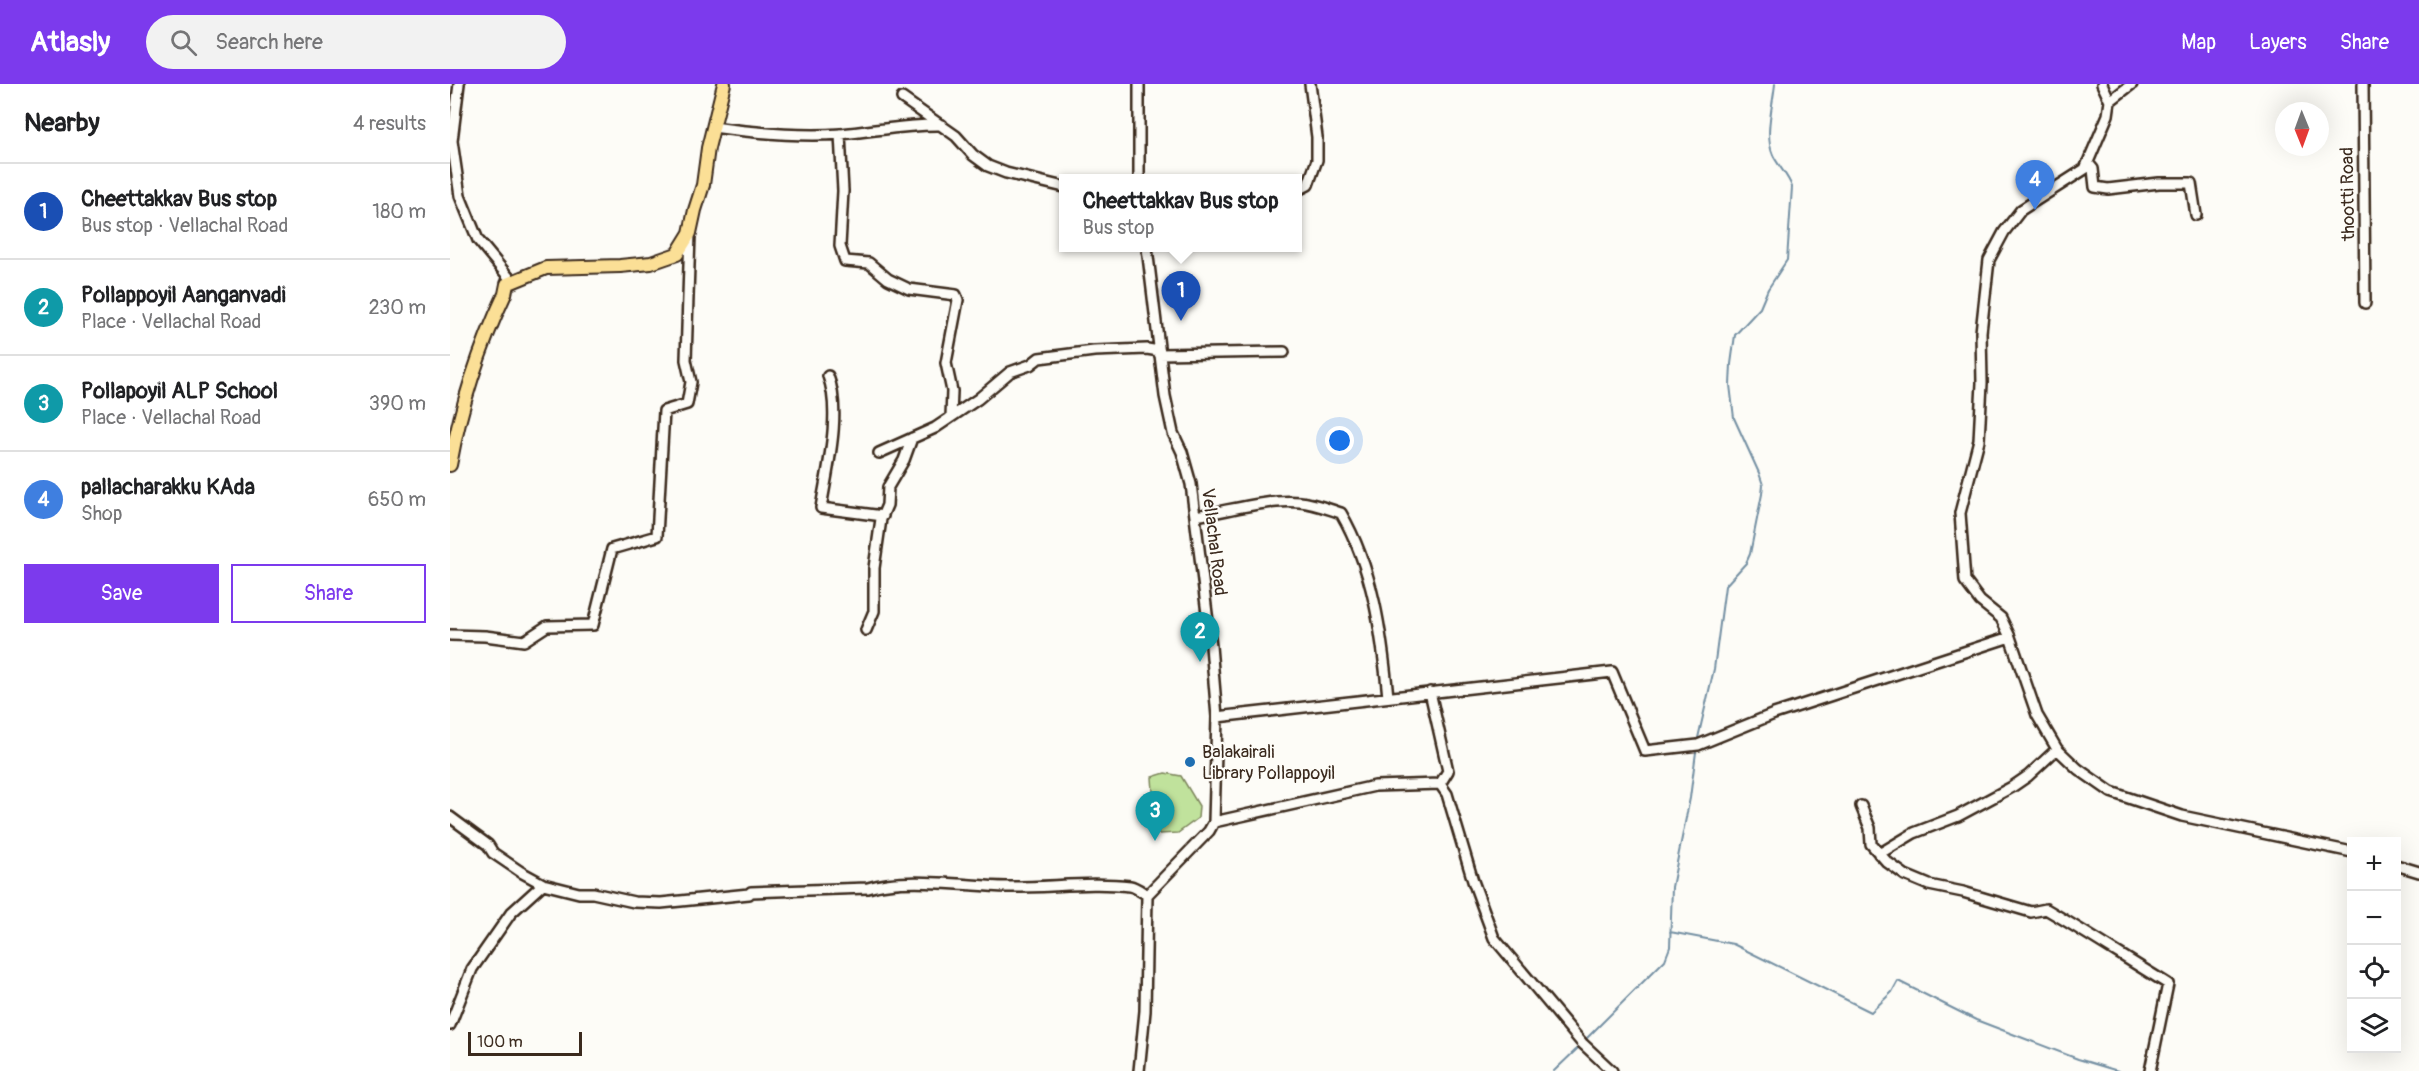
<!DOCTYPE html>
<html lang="en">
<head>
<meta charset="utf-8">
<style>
  body { margin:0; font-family:Pangolin,sans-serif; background:#f2f2f2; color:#202124 }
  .controls { position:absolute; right:18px; bottom:18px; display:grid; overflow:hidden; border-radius:0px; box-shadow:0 6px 24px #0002 }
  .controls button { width:54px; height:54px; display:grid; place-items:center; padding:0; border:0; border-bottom:2px solid #e0e0e0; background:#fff; color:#202124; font:30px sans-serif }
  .compass { position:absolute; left:1825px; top:18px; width:54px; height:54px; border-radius:50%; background:#fff; box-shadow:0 6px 24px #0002; rotate:179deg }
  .scale { position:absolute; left:18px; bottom:15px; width:114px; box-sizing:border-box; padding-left:6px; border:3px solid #3b2a1e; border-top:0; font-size:16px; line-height:21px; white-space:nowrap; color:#3b2a1e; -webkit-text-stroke:4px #fdfcf7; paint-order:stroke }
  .you { position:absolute; left:890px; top:357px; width:21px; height:21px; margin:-15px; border:4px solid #fff; border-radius:50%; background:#1a73e8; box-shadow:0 0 0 9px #1a73e833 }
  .badge { display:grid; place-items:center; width:39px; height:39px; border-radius:50%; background:#7c3aed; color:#fff; font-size:20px; font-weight:700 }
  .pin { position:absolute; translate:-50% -50px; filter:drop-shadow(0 2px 3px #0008) }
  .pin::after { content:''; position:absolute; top:32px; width:21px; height:18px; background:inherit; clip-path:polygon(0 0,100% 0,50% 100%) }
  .popup { position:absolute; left:609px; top:90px; width:243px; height:78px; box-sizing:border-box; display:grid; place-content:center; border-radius:0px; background:#fff; filter:drop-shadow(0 2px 4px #0005); font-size:20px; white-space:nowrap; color:#757577 }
  .popup b { font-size:22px; color:#202124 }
  .popup::after { content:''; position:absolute; left:50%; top:100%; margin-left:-12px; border:12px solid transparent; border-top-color:#fff }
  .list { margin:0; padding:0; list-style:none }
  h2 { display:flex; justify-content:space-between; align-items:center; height:78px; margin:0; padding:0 24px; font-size:26px }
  h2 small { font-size:20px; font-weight:400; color:#757577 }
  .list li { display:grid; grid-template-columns:39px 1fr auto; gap:18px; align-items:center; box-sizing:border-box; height:96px; padding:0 24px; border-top:2px solid #e0e0e0 }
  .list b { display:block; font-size:22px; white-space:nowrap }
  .list p { margin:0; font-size:20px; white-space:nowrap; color:#757577 }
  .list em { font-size:20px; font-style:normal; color:#757577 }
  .actions { display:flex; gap:12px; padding:18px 24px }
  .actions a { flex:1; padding:14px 0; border:2px solid #7c3aed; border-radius:0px; text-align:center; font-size:21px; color:#7c3aed }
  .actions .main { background:#7c3aed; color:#fff }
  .icon { flex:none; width:33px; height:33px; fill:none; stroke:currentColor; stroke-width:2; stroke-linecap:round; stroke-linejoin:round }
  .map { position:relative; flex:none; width:1969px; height:987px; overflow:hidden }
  header { display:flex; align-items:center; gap:36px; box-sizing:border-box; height:84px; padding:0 30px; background:#7c3aed; color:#fff }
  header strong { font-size:28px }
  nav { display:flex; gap:33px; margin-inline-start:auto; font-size:21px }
  .search { width:420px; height:54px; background:#f2f2f2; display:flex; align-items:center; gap:15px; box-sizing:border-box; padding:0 21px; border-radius:33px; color:#757577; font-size:22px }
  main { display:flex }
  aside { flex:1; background:#fff }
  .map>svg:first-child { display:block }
  .green { fill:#c0e29c; stroke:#7e865d; stroke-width:1.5 }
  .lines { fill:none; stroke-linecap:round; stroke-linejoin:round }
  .stream { stroke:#7590a3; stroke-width:2 }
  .minor-casing { stroke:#3b2a1e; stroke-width:14 }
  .major-casing { stroke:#3b2a1e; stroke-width:16 }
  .minor { stroke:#fdfcf7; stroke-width:9 }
  .major { stroke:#fbdf96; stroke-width:12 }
  .poi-dot { fill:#1f6fb2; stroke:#fdfcf7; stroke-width:2 }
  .labels { text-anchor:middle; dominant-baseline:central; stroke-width:4.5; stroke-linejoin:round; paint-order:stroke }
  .street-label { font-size:18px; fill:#3b2a1e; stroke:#fdfcf7 }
  .poi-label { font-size:18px; fill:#3b2a1e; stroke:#fdfcf7; text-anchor:start }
</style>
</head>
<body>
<header>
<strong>Atlasly</strong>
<div class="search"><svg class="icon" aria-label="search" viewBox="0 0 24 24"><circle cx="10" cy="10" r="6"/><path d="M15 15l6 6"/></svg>Search here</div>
<nav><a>Map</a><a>Layers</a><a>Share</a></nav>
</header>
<main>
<aside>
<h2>Nearby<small>4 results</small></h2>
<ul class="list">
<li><span class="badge" style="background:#1a4fb4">1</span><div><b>Cheettakkav Bus stop</b><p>Bus stop · Vellachal Road</p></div><em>180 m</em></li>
<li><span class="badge" style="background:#0f9aa8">2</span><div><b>Pollappoyil Aanganvadi</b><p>Place · Vellachal Road</p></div><em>230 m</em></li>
<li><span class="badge" style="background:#0f9aa8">3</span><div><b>Pollapoyil ALP School</b><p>Place · Vellachal Road</p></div><em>390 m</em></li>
<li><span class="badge" style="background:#3f7fe0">4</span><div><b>pallacharakku KAda</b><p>Shop</p></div><em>650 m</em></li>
</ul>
<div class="actions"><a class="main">Save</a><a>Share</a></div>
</aside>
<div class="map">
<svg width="1969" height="987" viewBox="0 0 1969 987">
  <rect width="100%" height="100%" fill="#fdfcf7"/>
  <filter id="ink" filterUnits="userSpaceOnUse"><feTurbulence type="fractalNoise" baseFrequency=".0167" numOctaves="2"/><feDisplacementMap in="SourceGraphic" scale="12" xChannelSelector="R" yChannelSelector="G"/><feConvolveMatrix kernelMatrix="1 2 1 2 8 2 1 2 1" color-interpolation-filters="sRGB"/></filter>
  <g filter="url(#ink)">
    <path class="green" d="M715,689L731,692L749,722L748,734L728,749L709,750L706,743L711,730L703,708L702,693Z"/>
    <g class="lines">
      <path class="stream" d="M1248,654L1264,585L1275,502L1296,479L1300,470L1312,410L1313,401L1309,389L1284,334L1280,301L1281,280L1285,251L1310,224L1318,205L1337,176L1342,103C1338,91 1328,82 1323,71C1314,51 1323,21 1325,0
        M1220,848L1283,860L1421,928L1442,908L1448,897L1526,936L1628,975L1668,987
        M1137,954L1215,876L1220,863L1222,803L1240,714L1246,668
        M1104,987L1128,964"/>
      <defs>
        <path id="minor" d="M9,0L2,57L10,112L28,156L61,196
          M1652,0L1660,17L1658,31L1635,85L1571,126L1554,148L1539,176L1531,248L1532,299L1529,356L1510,429L1515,497L1530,517L1551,534L1560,553L1587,631L1607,665L1628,685L1661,708L1732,732L1902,768
          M1913,0L1915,219
          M452,14L506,52L523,71L538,82L556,89L614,103
          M1660,17L1682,0
          M263,43C306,49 348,53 391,50C425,47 458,40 492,41
          M390,50L393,107L390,162L395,177L419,179L438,195L459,205L506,211L508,216L496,279L502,307L501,333
          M1638,79L1643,85L1645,103L1658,105L1709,99H1741L1746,131
          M689,94V0
          M848,106L858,101L867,76V53L860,0
          M709,270L834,268
          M378,292C392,329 377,386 371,424L433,432
          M429,369L485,344L528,315L560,288L580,281L589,274L644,267L697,265L709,267
          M745,432C779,427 815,415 850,418C864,419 878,425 891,429C923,484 932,550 938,613
          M416,546L424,527V484L431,435L437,421L438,403L454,376L462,354
          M0,551L35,552L74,557L97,542L143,541L162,465L207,452L214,327L237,320L241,298L236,276L240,149
          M980,608L998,687L990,700
          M767,633L1162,588L1195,667L1248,661L1324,630L1560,553
          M1411,722L1420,744L1421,760L1437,778L1455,791L1479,801L1513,808L1581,828L1596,825C1637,849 1677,875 1718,900L1700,987
          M0,733L38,761L43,769L71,788L93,800L129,809H143L184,818L211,819L299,810L301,808L418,804C454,792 517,802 556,803C597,804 640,797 680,802C686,803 692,808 697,811
          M764,738L925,702L990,700L997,710L1023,797L1044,854L1132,959L1162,987
          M1429,770L1464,749L1508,732L1562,703L1578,692L1607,665
          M1946,781L1969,788
          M0,941L22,885L61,829L93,800
          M689,987L695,927L697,811L759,747L764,738L767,633L761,562L741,400L732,368L723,349L715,312L697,164"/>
        <path id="major" d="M0,381C11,321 29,265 55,210L57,200L96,184L170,182L201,179L227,170L240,149L245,126L253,101L258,64L274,0"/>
      </defs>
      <use href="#minor" class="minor-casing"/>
      <use href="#major" class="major-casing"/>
      <use href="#minor" class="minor"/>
      <use href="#major" class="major"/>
    </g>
  </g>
  <circle class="poi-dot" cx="740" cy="678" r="6"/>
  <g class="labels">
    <g class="street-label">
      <text transform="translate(1898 110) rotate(-91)">thootti Road</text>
      <text transform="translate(764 458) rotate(83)">Vellachal Road</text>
    </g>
    <g class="poi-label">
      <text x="752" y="668">Balakairali<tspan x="752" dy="21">Library Pollappoyil</tspan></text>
    </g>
  </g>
</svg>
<div class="controls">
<button>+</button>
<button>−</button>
<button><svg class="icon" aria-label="locate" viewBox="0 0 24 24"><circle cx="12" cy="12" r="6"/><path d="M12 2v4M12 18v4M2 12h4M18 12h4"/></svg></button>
<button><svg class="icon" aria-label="layers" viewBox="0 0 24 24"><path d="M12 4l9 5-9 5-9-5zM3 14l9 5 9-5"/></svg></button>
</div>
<svg class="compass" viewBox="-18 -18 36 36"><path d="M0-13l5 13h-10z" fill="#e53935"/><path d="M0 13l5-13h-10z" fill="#757577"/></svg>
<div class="scale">100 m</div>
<div class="you"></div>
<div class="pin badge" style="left:731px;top:237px;background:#1a4fb4">1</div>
<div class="popup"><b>Cheettakkav Bus stop</b>Bus stop</div>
<div class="pin badge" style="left:750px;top:578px;background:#0f9aa8">2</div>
<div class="pin badge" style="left:705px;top:757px;background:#0f9aa8">3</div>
<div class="pin badge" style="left:1585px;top:126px;background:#3f7fe0">4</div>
</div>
</main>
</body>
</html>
